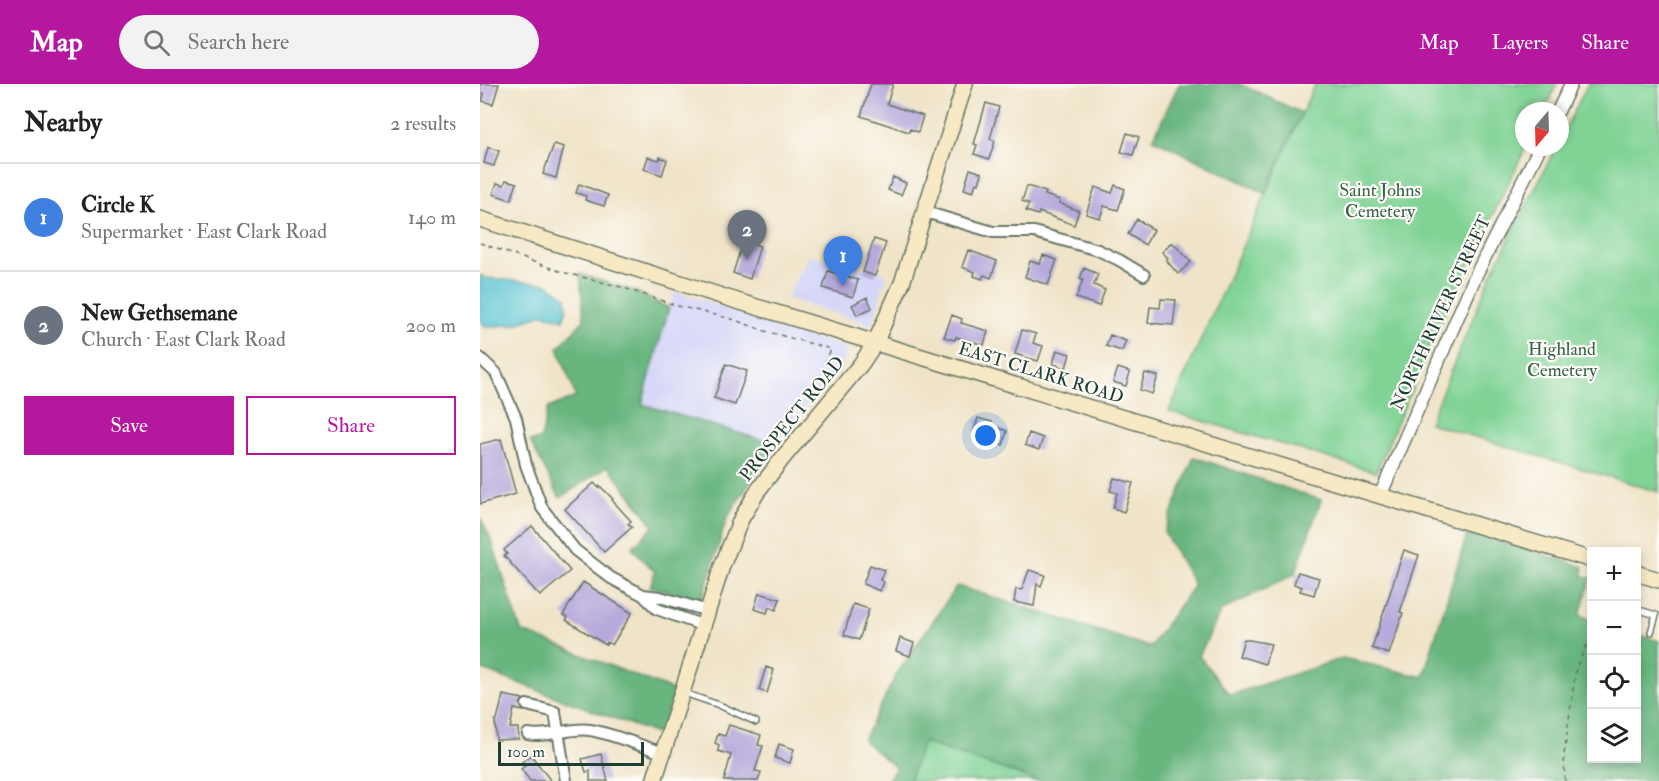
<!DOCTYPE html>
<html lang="en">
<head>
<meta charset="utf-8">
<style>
  body { margin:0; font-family:"IM FELL Double Pica",serif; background:#f2f2f2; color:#222 }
  .controls { position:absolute; right:18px; bottom:18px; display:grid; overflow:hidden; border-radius:0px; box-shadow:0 3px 9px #0003 }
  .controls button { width:54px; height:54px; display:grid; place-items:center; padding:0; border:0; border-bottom:2px solid #e0e0e0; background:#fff; color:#222; font:30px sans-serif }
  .compass { position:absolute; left:1035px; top:18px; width:54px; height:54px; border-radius:50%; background:#fff; box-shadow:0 3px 9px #0003; rotate:199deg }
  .scale { position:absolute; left:18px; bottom:15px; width:146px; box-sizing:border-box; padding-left:6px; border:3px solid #1f3d34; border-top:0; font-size:16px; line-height:21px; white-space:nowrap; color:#1f3d34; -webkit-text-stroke:4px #fdfcf7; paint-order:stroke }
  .you { position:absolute; left:506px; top:352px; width:21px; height:21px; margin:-15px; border:4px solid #fff; border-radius:50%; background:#1a73e8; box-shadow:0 0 0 9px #1a73e833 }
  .badge { display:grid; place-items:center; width:39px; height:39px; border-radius:50%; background:#b5179e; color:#fff; font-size:20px; font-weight:700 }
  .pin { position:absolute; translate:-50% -50px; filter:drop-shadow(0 2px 3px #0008) }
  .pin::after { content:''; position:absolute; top:32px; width:21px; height:18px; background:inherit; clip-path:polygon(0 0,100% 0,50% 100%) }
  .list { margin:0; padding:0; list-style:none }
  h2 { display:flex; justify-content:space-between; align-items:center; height:78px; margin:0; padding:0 24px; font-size:26px }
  h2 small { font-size:20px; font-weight:400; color:#767676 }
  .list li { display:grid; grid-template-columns:39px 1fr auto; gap:18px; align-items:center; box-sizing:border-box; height:108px; padding:0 24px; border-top:2px solid #e0e0e0 }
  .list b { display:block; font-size:22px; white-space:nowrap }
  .list p { margin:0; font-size:20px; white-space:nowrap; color:#767676 }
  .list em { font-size:20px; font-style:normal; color:#767676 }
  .actions { display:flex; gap:12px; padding:18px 24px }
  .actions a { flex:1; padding:14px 0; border:2px solid #b5179e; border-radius:0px; text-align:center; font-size:21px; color:#b5179e }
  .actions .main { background:#b5179e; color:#fff }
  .icon { flex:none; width:33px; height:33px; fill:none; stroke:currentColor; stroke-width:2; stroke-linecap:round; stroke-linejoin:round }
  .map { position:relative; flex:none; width:1179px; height:697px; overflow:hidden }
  header { display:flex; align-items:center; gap:36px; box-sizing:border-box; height:84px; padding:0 30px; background:#b5179e; color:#fff }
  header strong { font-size:28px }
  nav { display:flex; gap:33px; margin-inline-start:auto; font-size:21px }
  .search { width:420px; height:54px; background:#f2f2f2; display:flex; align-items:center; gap:15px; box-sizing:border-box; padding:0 21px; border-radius:33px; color:#767676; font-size:22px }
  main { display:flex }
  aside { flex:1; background:#fff }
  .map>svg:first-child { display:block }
  .built { fill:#d6d7f8 }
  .green { fill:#80d395; stroke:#508864; stroke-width:1.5 }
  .forest { fill:#68b57e; stroke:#447959; stroke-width:1.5 }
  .water { fill:#58c3d2; stroke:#3c8083; stroke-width:1.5 }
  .building { fill:#b6a9db }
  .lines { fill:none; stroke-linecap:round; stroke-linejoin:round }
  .service-casing { stroke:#687768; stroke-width:8 }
  .minor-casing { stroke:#687768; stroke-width:14 }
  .tertiary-casing { stroke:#687768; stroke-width:15 }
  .secondary-casing { stroke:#687768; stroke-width:18 }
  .path { stroke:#687768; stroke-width:1.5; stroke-dasharray:4.5 4.5; stroke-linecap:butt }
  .service { stroke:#fff; stroke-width:5 }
  .minor { stroke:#fff; stroke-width:10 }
  .tertiary { stroke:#fff; stroke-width:12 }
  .secondary { stroke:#f7e9c3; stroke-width:15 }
  .labels { text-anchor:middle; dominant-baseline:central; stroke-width:4.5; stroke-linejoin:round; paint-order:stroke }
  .park-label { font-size:18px; fill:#37624c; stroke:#fdfcf7 }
  .street-label { font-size:18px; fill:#1f3d34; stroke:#fdfcf7 }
</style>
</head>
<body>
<header>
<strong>Map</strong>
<div class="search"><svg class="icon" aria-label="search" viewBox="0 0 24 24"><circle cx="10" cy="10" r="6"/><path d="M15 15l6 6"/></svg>Search here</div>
<nav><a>Map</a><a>Layers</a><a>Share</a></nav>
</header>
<main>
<aside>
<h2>Nearby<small>2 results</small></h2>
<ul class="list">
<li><span class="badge" style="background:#3f7fe0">1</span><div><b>Circle K</b><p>Supermarket · East Clark Road</p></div><em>140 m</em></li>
<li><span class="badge" style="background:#6b7280">2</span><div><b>New Gethsemane</b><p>Church · East Clark Road</p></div><em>200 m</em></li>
</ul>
<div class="actions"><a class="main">Save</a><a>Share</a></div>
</aside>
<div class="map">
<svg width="1179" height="697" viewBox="0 0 1179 697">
  <rect width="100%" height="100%" fill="#fdfcf7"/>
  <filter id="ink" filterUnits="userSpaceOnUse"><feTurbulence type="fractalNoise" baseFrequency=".0167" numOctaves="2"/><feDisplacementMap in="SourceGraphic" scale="12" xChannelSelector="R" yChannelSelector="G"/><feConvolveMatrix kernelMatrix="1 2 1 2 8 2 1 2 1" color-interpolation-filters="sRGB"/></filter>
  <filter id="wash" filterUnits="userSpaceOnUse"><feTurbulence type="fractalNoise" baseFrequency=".008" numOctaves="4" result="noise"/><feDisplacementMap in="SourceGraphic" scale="24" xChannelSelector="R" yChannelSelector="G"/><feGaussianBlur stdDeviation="1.35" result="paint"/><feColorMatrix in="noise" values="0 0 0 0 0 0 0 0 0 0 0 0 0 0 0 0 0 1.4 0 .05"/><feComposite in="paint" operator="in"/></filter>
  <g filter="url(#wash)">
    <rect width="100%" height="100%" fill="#f0e4c8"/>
    <path class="built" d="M329,171L407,190L392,241L306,214Z
      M194,207L366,264L364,277L295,360L161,320Z"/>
    <path class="green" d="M835,0H1077L1064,27H1044V63H1046L958,244L896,388L689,327Z
      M1108,0H1179V408L949,339L1011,191L1076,63H1080V55Z
      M442,658L559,697H429Z"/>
    <path class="forest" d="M699,0H760L822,29L785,109L673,55Z
      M100,190L154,207L189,224L162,320L295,360L247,434L222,515L170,503L175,488L152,464L174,442L128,382L80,414L50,357L61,355L68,324L96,313L78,264L104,236Z
      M714,373L841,416L815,490L741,527L719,572L750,611L863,574L943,593L988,447L1104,483L1103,492L1111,494L1100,531L1111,536L1112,674H1156L1157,550L1179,557V697H559L443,658L429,697H407L416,684L383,656L418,588L477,502L670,563L714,501L684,448Z
      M0,433L12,458L41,547L195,607L179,651L0,585Z"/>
    <path class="water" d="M0,191L6,194L67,200L86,213L87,225L83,236L63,230L35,240L6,243L0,236Z"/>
    <g id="blocks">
      <path class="building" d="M0,0H19L13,20L2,17L4,10L0,8Z
        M391,0H413L407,20L443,32L438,48L430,45L429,48L381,32Z
        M506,19L519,23L510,55L515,57L509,75L494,70L497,61L494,60Z
        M647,49L659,53L653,71L641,68Z
        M74,60L84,63L76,94L63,90Z
        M8,63L19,67L14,82L4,79Z
        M168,73L179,76L180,73L187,76L182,91L164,85Z
        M490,85L502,89L499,100L496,99L493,108L484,105Z
        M413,93L426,99L421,111L408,106Z
        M26,96L37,99L31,116L13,110L17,99L24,101Z
        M99,100L128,111L124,122L105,116L106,112L96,109Z
        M635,101L645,105L638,126L624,122L620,134L606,130L615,103L632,109Z
        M547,102L566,108L565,111L580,116L579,119L599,127L594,141L559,128L558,131L546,127L549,120L542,117Z
        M657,135L674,146L665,161L648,150Z
        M394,155L406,159L395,192L383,188Z
        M263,157L280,162L270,195L253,189Z
        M692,158L711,178L698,190L686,176L688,174L682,168Z
        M488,166L517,177L511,194L504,191L502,195L494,192L495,188L482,183Z
        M563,171L577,176L568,201L545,193L550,177L560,180Z
        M604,184L618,190L614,201L625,206L619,222L596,214L603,196L600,195Z
        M348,187L378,196L373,213L343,204Z
        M387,213L392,224L377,231L372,221Z
        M681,215L696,216L693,241L668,239L670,223L680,224Z
        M472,231L482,235L481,239L508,247L504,261L476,253L475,256L464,253Z
        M542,246L556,250L553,259L563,262L558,277L535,270Z
        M630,251L646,257L642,267L626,262Z
        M577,266L590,270L586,284L573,280Z
        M246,280L267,287L255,321L234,314Z
        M638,284L650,288L646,302L633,298Z
        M665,289L678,292L672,310L660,306Z
        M498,334L512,338L511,341L527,347L523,361L506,356L508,352L494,347Z
        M549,349L563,354L559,366L545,361Z
        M21,355L36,410L0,420V360Z
        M634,394L653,399L644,428L633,424L637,409L630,407Z
        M114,399L119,404L120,402L133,415L132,416L151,437L148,440L152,443L124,468L85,425Z
        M52,442L90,487L60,512L24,472L27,470L24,466Z
        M924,466L939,471L920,528L923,529L909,570L892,564Z
        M390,481L404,486L400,496L404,498L400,507L383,500Z
        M549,486L565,491L561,502L557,500L554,522L534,518L536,505L542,506Z
        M818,488L839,494L834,511L820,507L822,503L814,500Z
        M103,498L152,529L132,561L127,558L126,561L86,536L88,533L83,531Z
        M279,509L300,515L296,526L289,523L287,529L274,525Z
        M373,520L389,525L379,556L364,551Z
        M420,554L434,559L430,572L416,567Z
        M764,555L791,560L785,580L759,572Z
        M286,583L294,586L287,609L279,606Z
        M23,611L43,615L40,620L43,627L34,625L30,644H38L39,655L16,656L15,636H17Z
        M249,641L281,651L278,661L283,662L275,687L281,688L278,697H244L251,671L238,667L239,661L235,659L238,650L245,652Z
        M299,660L314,665L310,679L295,674Z
        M121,670L128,697H110V687L106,688L102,675Z
        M51,671L71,697H50L41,685L45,682L42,678Z"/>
    </g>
  </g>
  <g filter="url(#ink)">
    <use href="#blocks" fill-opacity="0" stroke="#687768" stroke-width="1.5"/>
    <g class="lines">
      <defs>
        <path id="service" d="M1156,525L1176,531L1171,548
          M204,609L239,621L276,638"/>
        <path id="minor" d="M445,128L513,148H554L618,166L639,176L664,191
          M0,274L16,289L36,334L46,381L62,424L95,466L131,494L163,511L177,525L224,542
          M163,511L180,513L228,527
          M47,621L75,628L86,697
          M48,650C69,654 89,643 110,646C133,650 161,662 183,669"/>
        <path id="tertiary" d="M1078,27L1091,0
          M900,412L995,193L1060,63"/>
        <path id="secondary" d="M0,135L257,217L1112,476
          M1156,489L1179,496
          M174,697L242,482L261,435L279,405L302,375L381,280L395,259L422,199L485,0"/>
      </defs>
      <use href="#service" class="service-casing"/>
      <use href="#minor" class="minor-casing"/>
      <use href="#tertiary" class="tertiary-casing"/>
      <use href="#secondary" class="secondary-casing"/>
      <path class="path" d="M0,159L82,188L141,203L198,222L252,235L285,247L351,265L340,290L292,350
        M1085,697L1084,671L1096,584L1112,550"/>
      <use href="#service" class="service"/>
      <use href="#minor" class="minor"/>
      <use href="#tertiary" class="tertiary"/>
      <use href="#secondary" class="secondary"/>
    </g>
  </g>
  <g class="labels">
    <g class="park-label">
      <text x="900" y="106">Saint Johns<tspan x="900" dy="21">Cemetery</tspan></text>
      <text x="1082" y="265">Highland<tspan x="1082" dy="21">Cemetery</tspan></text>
    </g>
    <g class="street-label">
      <text transform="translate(961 229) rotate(-65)">NORTH RIVER STREET</text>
      <text transform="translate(561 289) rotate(17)">EAST CLARK ROAD</text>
      <text transform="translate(312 335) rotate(-51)">PROSPECT ROAD</text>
    </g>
  </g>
</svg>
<div class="controls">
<button>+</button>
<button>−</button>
<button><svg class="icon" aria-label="locate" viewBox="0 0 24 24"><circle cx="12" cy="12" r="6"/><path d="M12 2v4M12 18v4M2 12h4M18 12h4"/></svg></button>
<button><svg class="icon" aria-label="layers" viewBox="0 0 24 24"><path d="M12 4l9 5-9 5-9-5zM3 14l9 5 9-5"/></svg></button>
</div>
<svg class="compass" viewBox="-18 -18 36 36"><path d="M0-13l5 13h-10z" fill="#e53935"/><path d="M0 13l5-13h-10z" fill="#767676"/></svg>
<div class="scale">100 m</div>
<div class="you"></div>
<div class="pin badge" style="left:363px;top:202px;background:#3f7fe0">1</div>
<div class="pin badge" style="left:267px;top:176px;background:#6b7280">2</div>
</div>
</main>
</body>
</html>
